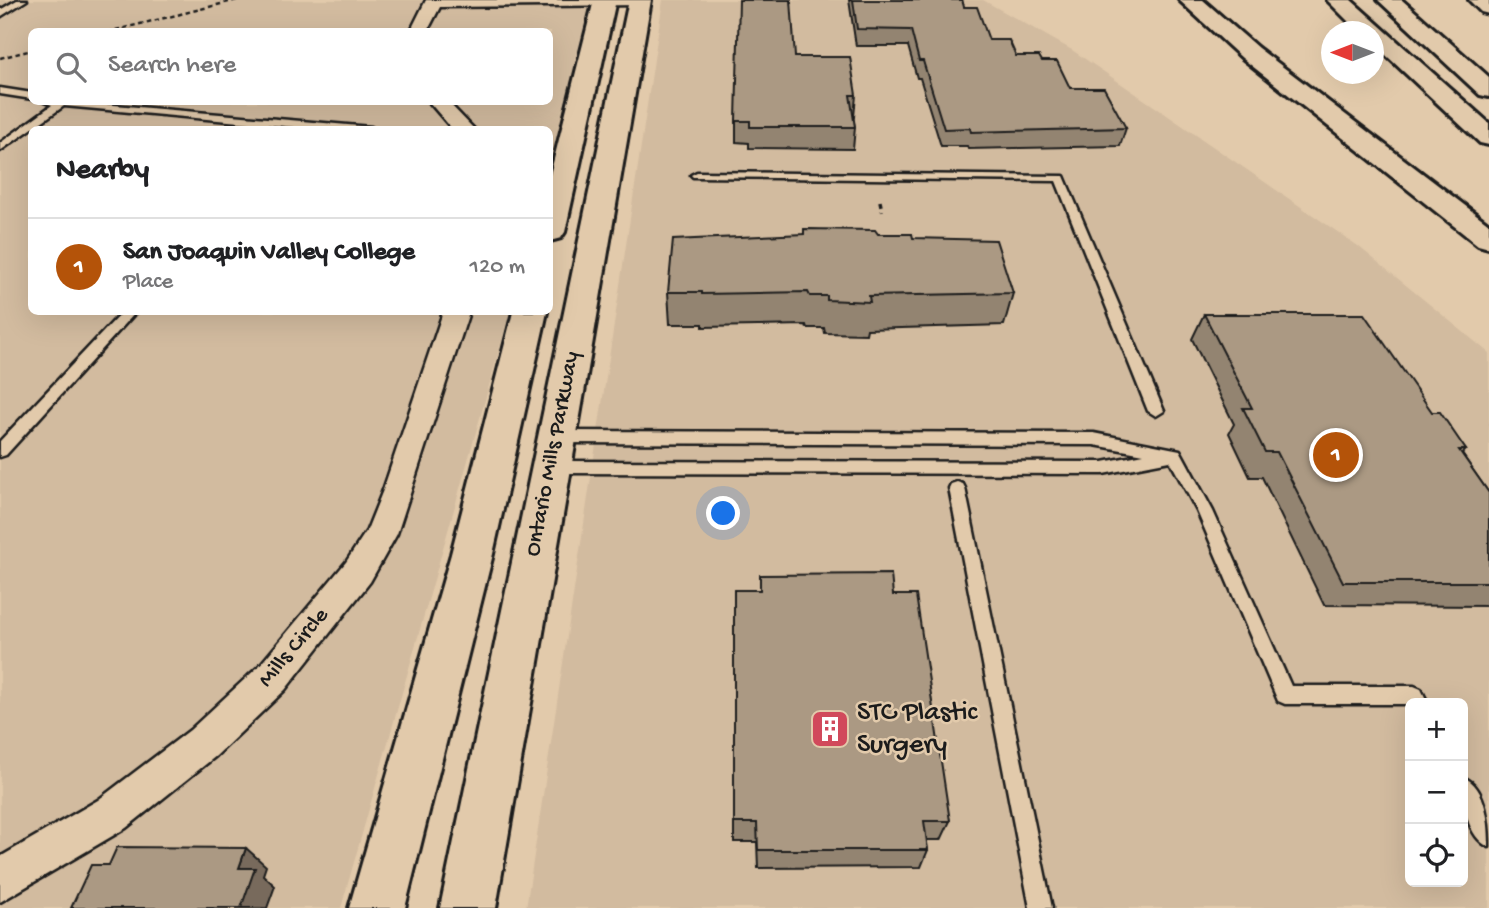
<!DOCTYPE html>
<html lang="en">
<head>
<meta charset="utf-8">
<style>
  body { margin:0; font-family:"Gochi Hand",sans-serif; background:#f6f6f6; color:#202124 }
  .controls { position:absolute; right:21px; bottom:21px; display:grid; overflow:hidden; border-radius:10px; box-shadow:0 7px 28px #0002 }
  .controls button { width:63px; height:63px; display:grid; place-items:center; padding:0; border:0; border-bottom:2px solid #e0e0e0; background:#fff; color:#202124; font:35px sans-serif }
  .compass { position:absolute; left:1321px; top:21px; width:63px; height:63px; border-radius:50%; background:#fff; box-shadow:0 7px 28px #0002; rotate:270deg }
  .you { position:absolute; left:724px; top:514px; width:24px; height:24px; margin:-18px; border:5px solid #fff; border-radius:50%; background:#1a73e8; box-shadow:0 0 0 10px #1a73e833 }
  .badge { display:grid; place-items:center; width:46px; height:46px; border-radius:50%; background:#b45309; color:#fff; font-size:23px; font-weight:700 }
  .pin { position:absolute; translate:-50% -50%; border:4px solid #fff; box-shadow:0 2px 7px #0006 }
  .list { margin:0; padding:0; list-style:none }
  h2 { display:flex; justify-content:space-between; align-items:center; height:91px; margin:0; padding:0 28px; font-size:30px }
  h2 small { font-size:23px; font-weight:400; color:#757577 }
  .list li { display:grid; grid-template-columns:46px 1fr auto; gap:21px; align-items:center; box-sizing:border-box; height:98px; padding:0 28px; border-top:2px solid #e0e0e0 }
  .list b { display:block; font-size:26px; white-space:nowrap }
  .list p { margin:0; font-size:23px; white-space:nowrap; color:#757577 }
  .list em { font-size:23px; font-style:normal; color:#757577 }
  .icon { flex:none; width:38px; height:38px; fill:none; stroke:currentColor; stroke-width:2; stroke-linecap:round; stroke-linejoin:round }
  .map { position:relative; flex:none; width:1489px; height:908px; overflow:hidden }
  .search { position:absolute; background:#fff; box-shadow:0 7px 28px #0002; left:28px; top:28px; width:525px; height:77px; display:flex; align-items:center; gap:18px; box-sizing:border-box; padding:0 24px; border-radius:10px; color:#757577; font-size:26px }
  .panel { position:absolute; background:#fff; box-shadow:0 7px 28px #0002; left:28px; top:126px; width:525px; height:189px; border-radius:10px }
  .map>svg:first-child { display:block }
  .built { fill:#d2bb9f; fill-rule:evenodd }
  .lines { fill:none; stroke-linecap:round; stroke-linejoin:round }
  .service-casing { stroke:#1c1c1c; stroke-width:5 }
  .minor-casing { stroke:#1c1c1c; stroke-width:5 }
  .secondary-casing { stroke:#1c1c1c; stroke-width:6 }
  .motorway-casing { stroke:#1c1c1c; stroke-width:6 }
  .path-far1 { stroke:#1c1c1c; stroke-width:2.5; stroke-dasharray:4.5 3.5; stroke-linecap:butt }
  .path { stroke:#1c1c1c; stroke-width:3.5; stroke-dasharray:5 4.5; stroke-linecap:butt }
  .service { fill:#e2caab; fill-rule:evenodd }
  .minor { fill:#e2caab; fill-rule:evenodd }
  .secondary { fill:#e2caab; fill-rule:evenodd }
  .motorway { fill:#e2caab; fill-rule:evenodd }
  .wall { fill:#938471; stroke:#1c1c1c; stroke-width:2 }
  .shaded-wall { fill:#786b5c; stroke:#1c1c1c; stroke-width:2 }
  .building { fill:#ab9983; stroke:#1c1c1c; stroke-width:2 }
  .labels { text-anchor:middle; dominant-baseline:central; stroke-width:5; stroke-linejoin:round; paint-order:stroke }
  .street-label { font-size:23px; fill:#1c1c1c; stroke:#e2caab }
  .near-poi-label { font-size:28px; fill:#1c1c1c; stroke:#e2caab; text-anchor:start }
</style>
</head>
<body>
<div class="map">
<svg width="1489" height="908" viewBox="0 0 1489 908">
  <rect width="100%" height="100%" fill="#e2caab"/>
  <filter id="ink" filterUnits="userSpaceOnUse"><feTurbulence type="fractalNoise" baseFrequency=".0143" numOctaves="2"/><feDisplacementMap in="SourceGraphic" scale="14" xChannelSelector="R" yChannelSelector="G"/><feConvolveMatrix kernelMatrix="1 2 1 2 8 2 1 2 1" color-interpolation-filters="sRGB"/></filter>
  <g filter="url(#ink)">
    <path class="built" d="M0,0H598L550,171V130H32V312H510L341,908H0ZM32,32H550V102H32Z
      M663,0H983L1072,50L1358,246L1489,353V908H526ZM1410,703H1463V882H1410Z"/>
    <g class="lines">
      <defs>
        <path id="service" d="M17,0H27L0,17V10Z
          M0,88L32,93V99L0,94Z
          M44,102H79L371,127L376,130H328L64,106L0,151V143L52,105Z
          M697,172L1064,176L1164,411L1156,416L1148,411L1056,181L693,177L691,175Z
          M122,312H136L6,455L0,457V441Z
          M555,431L1094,433L1180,450L1213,511L1291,686H1414L1421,689L1428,703H1410V708L1408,704H1285L1278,701L1197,511L1170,461L1103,474L552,473L546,471L544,467L546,463L552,461L1103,462L1144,454L1094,445L555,443L547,437Z
          M957,482L963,484L965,488L1052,908H1030L949,488L951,484Z
          M1463,777C1487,786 1489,825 1489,847C1466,837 1462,798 1463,777Z"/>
        <path id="minor" d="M426,0H648L640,5L440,7L427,32H410Z
          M429,102H448L475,130H453Z
          M443,312H469L397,534L370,582L285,690L216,756L126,828L0,902V857L98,800L190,730L259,666L346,562L367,530L383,490Z"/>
        <path id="secondary" d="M594,0H616L565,232L561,238L550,241V175Z
          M629,0H651L496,908H440Z
          M513,312H547L493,554L405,908H349L451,554Z"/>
        <path id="motorway" d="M1179,0H1203L1258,48L1489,224V248L1478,245L1242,58Z
          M1327,0H1351L1489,123V145L1480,143L1374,44V32H1359Z
          M1378,0H1402L1489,77V97L1480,95Z
          M1469,0H1489V14L1481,12Z"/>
      </defs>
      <use href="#service" class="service-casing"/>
      <use href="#minor" class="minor-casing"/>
      <use href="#secondary" class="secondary-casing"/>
      <use href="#motorway" class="motorway-casing"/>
      <path class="path-far1" d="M108,32L237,0
        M0,58L32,50"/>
      <path class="path" d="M880,201L882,211"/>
      <use href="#service" class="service"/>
      <use href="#minor" class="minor"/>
      <use href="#secondary" class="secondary"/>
      <use href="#motorway" class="motorway"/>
    </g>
    <path class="wall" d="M849,0H962L964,7L989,40L1016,56L1042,61L1070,88L1126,128L1120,146L968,149L967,146H941L920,78H917L908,46H856Z
      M795,57L856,95L854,117H853L855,127L853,149L749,148V143L736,142V121Z
      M804,229L878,234L913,238L1013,293L1004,325L867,329L866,334L825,333L824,328H807L806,325L703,327V324H670L668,292L804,234Z
      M1204,314L1432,412L1466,450L1462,454L1489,493V606L1324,605L1262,477H1250L1229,433L1234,424L1192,339Z
      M893,595L950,821L941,840H926L928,850L921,867L758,868L757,842H734V823Z"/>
    <path class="shaded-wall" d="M246,848L266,866L263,875L275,886L267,908H241L239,868Z"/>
    <path class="building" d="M739,0H791L795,57H850L856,95H850L855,127H750V121H736Z
      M853,0H962L964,7H977L989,40H1009L1016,56H1039L1042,61H1057L1070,88H1104L1126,128L971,132L970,128L944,129L923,61H919L911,30L857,29Z
      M804,229L875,230L878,234H912L913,238L996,240L1013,293L869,296L870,302L827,300V296H810L808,292L702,294V292H668L673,240L804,234Z
      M1204,314H1364L1432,412H1440L1466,450H1459L1489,493V582H1343L1277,452H1265L1243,408H1252Z
      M891,574L893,595H916L950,821H924L928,850H758L757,823H734V590H760V575Z
      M117,847L246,848L239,868H255L241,908H71L91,865H109Z"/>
  </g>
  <defs>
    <symbol id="building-square" viewBox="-11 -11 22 22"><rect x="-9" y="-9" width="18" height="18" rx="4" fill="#d1495b" stroke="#e2caab"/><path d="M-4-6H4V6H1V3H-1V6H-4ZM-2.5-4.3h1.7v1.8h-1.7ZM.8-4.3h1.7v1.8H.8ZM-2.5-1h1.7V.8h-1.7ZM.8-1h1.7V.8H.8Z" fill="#fff"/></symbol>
  </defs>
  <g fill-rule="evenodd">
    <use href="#building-square" x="808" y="707" width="44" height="44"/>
  </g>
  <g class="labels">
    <g class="street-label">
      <text transform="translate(553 454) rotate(-79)">Ontario Mills Parkway</text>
      <text transform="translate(294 648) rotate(-50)">Mills Circle</text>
    </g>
    <g class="near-poi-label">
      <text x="857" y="713">STC Plastic<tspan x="857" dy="32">Surgery</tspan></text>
    </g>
  </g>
</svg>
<div class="controls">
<button>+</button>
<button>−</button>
<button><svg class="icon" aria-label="locate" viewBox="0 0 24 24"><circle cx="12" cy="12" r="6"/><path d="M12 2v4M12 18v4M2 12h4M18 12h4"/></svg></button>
</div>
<svg class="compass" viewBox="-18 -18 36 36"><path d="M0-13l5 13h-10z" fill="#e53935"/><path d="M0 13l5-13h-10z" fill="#757577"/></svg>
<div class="you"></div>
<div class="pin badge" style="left:1336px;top:455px">1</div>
<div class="search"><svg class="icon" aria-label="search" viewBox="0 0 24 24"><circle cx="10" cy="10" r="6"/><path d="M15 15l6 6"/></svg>Search here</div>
<section class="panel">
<h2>Nearby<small></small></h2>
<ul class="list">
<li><span class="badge">1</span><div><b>San Joaquin Valley College</b><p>Place</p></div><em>120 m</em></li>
</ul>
</section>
</div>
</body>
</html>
